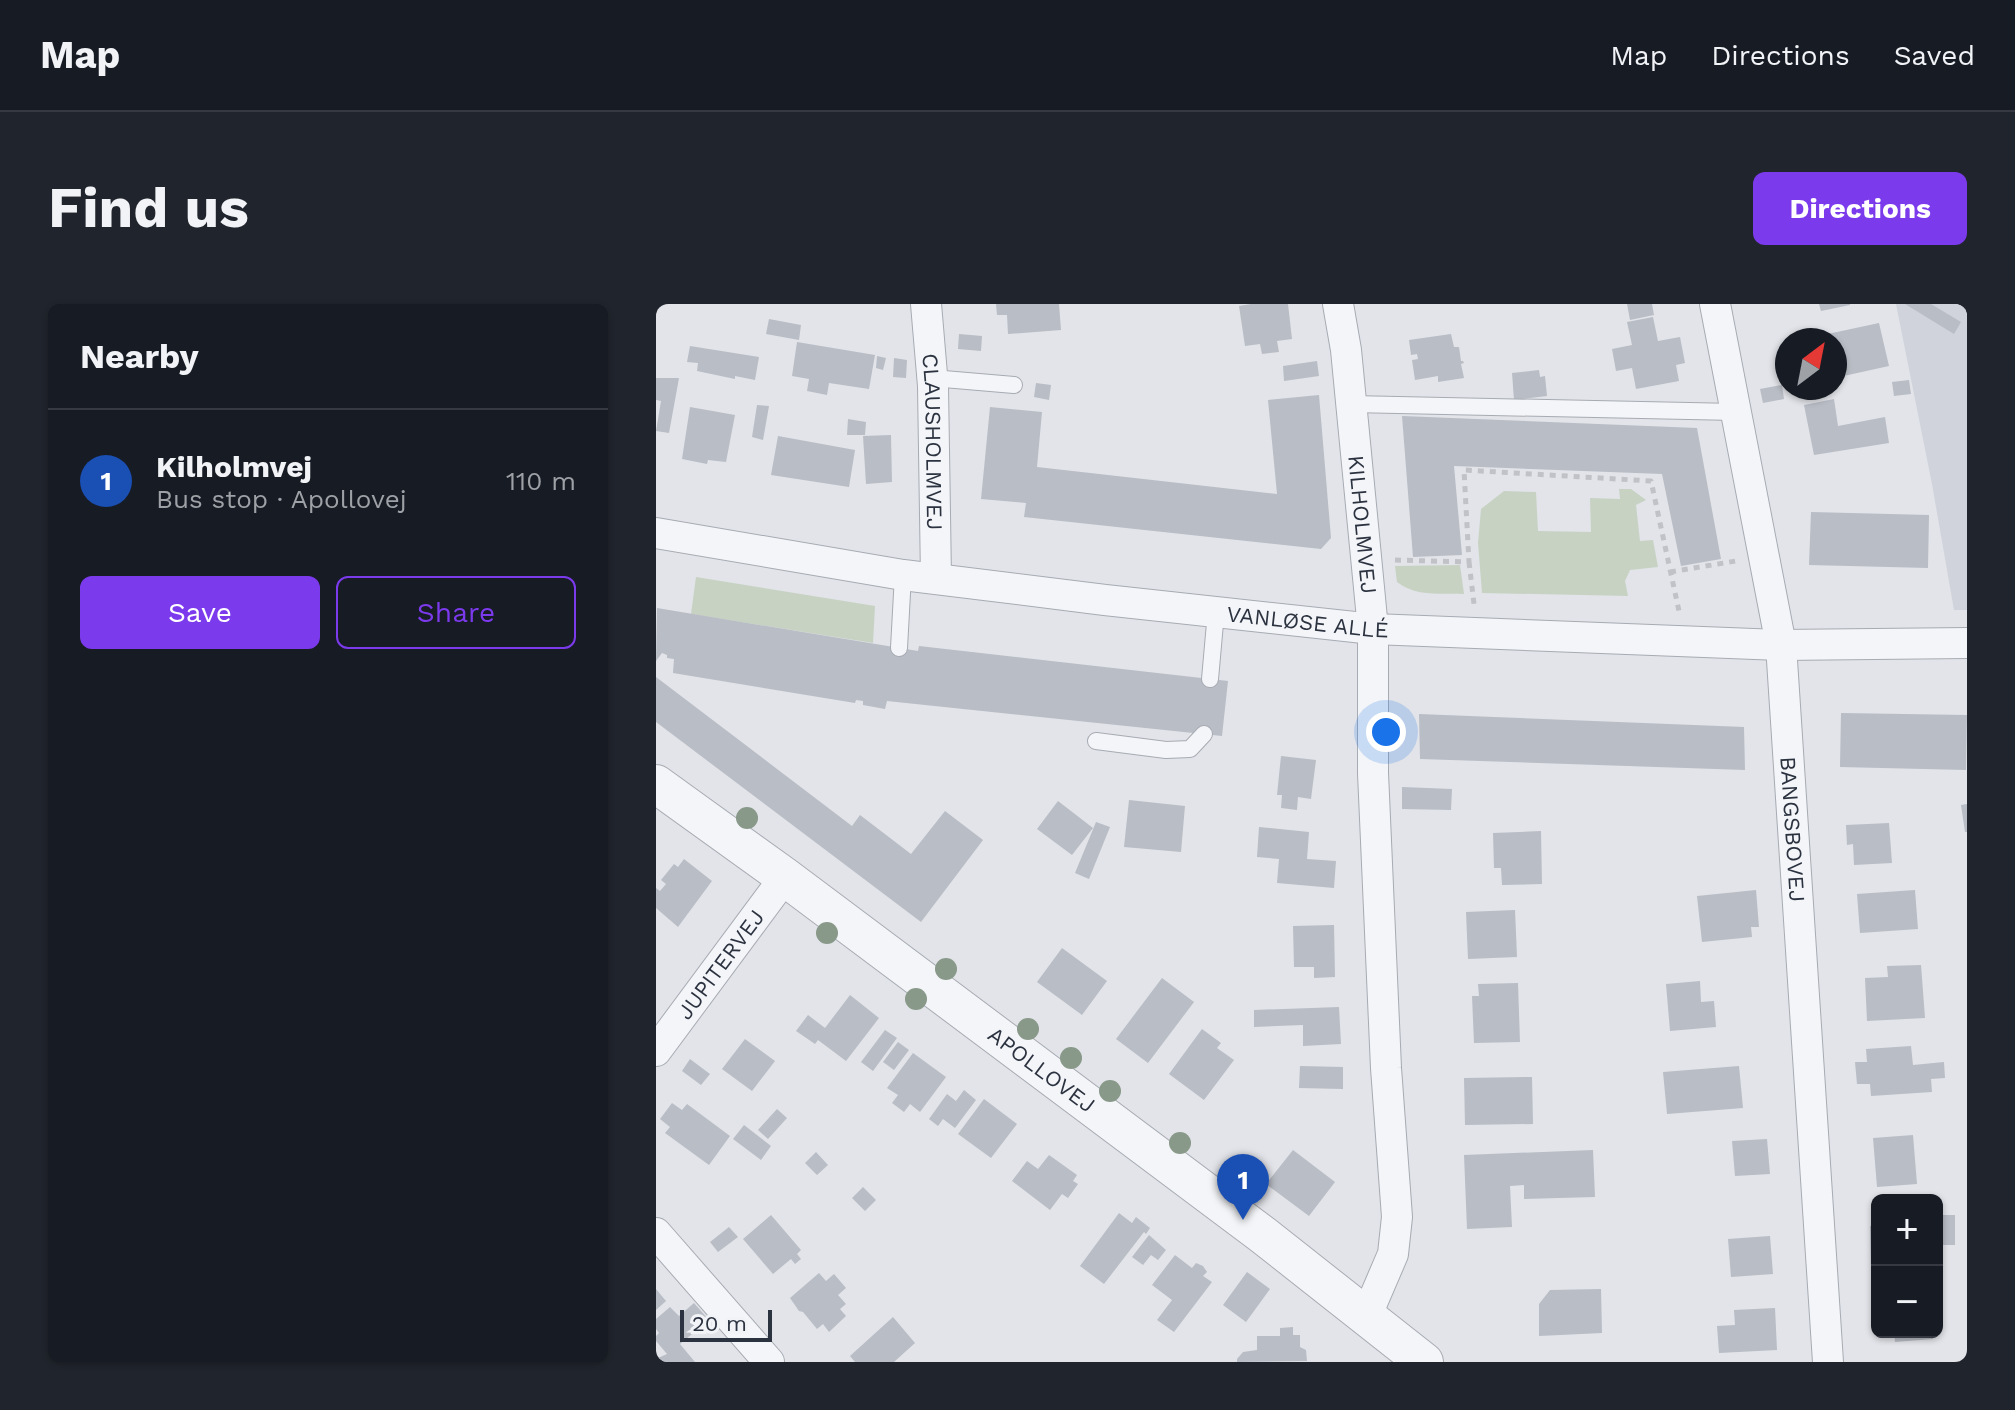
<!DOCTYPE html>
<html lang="en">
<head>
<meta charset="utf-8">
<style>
  body { margin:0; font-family:"Work Sans",sans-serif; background:#20242c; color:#f1f3f6 }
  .controls { position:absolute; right:24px; bottom:24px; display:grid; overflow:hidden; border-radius:12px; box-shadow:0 2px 6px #0004 }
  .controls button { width:72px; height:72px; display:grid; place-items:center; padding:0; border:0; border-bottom:2px solid #363941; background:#171b24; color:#f1f3f6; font:40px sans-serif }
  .compass { position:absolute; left:1119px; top:24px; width:72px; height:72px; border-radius:50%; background:#171b24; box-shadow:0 2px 6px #0004; rotate:32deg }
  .scale { position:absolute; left:24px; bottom:20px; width:92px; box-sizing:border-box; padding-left:8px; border:4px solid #2b3240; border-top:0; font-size:22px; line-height:28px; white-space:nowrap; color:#2b3240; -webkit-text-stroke:6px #f1f3f7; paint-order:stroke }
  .you { position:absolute; left:730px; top:428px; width:28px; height:28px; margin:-20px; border:6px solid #fff; border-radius:50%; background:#1a73e8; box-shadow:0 0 0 12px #1a73e833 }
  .badge { display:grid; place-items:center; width:52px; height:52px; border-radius:50%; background:#7c3aed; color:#fff; font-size:26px; font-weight:700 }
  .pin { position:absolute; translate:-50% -66px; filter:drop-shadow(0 2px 4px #0008) }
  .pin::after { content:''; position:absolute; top:42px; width:28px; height:24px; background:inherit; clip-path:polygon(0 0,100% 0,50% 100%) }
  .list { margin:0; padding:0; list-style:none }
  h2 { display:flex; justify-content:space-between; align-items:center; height:104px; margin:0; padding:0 32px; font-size:34px }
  h2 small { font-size:26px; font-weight:400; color:#9ea1a6 }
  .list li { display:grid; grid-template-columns:52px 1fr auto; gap:24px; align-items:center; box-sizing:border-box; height:144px; padding:0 32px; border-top:2px solid #363941 }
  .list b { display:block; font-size:30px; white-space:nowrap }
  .list p { margin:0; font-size:26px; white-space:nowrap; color:#9ea1a6 }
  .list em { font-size:26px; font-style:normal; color:#9ea1a6 }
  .actions { display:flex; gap:16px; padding:24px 32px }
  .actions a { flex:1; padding:18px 0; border:2px solid #7c3aed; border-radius:12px; text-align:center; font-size:28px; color:#7c3aed }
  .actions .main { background:#7c3aed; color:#fff }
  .map { position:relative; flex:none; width:1311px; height:1058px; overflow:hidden; border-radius:12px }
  header { display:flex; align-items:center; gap:48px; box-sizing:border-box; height:112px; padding:0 40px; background:#171b24; border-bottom:2px solid #363941 }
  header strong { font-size:38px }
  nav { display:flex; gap:44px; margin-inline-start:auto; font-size:28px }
  .intro { display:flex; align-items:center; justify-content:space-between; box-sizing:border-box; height:192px; padding:0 48px }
  h1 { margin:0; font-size:56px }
  .button { padding:20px 36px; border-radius:12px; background:#7c3aed; color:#fff; font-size:28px; font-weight:700 }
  main { display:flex; gap:48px; padding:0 48px }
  aside { flex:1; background:#171b24; border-radius:12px; box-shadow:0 2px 6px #0004 }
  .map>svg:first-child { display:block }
  .built { fill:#d0d3db }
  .green { fill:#c7d2c3 }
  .building { fill:#b9bdc5 }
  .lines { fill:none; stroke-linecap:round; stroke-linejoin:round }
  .service-casing { stroke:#a7abb3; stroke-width:18 }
  .minor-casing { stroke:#a7abb3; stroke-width:32 }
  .tertiary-casing { stroke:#a7abb3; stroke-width:40 }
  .path { stroke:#c0c2c8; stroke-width:5; stroke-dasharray:6 6; stroke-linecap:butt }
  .service { stroke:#f4f5f8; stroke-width:16 }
  .minor { stroke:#f4f5f8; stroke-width:30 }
  .tertiary { stroke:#f4f5f8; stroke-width:38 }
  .tree { fill:#889889 }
  .labels { text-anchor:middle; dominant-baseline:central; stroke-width:6; stroke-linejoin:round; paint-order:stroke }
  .street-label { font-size:22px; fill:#2b3240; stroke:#f1f3f7 }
</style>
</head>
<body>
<header>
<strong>Map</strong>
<nav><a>Map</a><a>Directions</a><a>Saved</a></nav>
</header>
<div class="intro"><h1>Find us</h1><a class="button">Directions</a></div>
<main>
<aside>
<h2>Nearby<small></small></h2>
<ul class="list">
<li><span class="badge" style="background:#1a4fb4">1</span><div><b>Kilholmvej</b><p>Bus stop · Apollovej</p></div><em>110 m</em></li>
</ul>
<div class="actions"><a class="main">Save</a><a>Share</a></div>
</aside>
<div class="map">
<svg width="1311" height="1058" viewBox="0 0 1311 1058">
  <rect width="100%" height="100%" fill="#e2e4e9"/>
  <path class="built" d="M1240,0H1311V306H1298L1276,180Z"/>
  <path class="green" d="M963,185H975L990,196L980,201L984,237L997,236L1002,263L974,266L969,277L972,292L826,289L822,239L825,205L848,187L880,188L882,227L935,228L934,194L964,195Z
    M804,261L808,290C784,289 760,293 741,278L739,262Z
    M40,273L219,302L217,339L35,310Z"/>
  <path class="building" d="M340,0H403L405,26L352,30L351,11H341Z
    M595,0H632L636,35L621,37L623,48L606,50L604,40L589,42L583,2Z
    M971,0H996L998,11L974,16Z
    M1163,0H1194V1L1165,7Z
    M1249,0H1275L1305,18L1298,30Z
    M997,13L1002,37L1024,33L1029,59L1020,61L1023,77L980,85L976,64L960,67L956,45L976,41L971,18Z
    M113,15L145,21L143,36L110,30Z
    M1223,19L1233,62L1183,73L1179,57V36H1168L1167,31Z
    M303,30L326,32L325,47L302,45Z
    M795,30L798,43H803L805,57H807L808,59L805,60L808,74L782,78V72L759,76L756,56L762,55L761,50L755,51L753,36Z
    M141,38L219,51L213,85L173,79L171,91L151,87L153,75L136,72Z
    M34,42L103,53L99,76L79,72V75L41,67L42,59L31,58Z
    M221,52L230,54L227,66L220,64Z
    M238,54L251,56L250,74L237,73Z
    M661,57L663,72L628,77L627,62Z
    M883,66L884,73L889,72L891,92L858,96L856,69Z
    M0,74H23L13,129L0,127L5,97L0,96Z
    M1253,76L1255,90L1238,92L1236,78Z
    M380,79L395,81L393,96L378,93Z
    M1126,81L1128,95L1107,99L1104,85Z
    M663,91L675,234L665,245L368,213L370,199L325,195L334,103L386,108L381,163L621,190L612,96Z
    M1178,95L1182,122L1229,113L1233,139L1158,151L1148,101Z
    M101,101L113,102L107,136L96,133Z
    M34,103L79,111L70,158L52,156L51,160L26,155Z
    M746,112L1041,124L1065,255L1025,262L1006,170L798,162L806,251L757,253Z
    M192,115L210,118L209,131H191Z
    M235,131L236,178L210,180L207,132Z
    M122,132L199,146L193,183L115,171Z
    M1155,208L1273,211L1272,264L1153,261Z
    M1,304L262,347L263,342L572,377L566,432L231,397L229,405L207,401V397L200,396L199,399L17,369L18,355L11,354V351L6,349L0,357Z
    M0,373L196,522L204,511L255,550L289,507L327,536L265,618L0,418Z
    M1185,409L1311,411L1310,466L1184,463Z
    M763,410L1088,423L1089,466L764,455Z
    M625,452L660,456L655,495L642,493L641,506L625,504L626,491H621Z
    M746,483L796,485L795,506L746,505Z
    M473,496L529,502L525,548L468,543Z
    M402,497L437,524L416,551L381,525Z
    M1311,500V528H1309L1305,501Z
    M440,518L454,523L433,575L419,569Z
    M1233,519L1236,559L1198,561L1197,540L1191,541L1190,521Z
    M603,523L653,528L651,555L680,557L678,584L621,579L623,555L601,553Z
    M885,527L886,580L846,581L845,564H838L837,529Z
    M28,555L56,577L22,623L0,604V584L4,587L10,580L5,576L18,560L22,563Z
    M1100,586L1103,623H1095L1096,633L1046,638L1041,592Z
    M1259,586L1262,625L1204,629L1201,590Z
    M859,606L861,653L812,655L810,608Z
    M678,621L679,673L658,674V663H638L637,622Z
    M406,644L451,677L426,711L381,678Z
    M1265,661L1269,714L1211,717L1209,674L1232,673L1231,662Z
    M506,674L538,698L492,759L460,735Z
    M1044,677L1045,698L1058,697L1060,723L1014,727L1010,680Z
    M862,679L864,738L818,739L816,692H823L822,680Z
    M194,691L223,714L190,757L162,736L159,740L140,727L152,711L169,724Z
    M683,703L685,740L647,742V721L598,723V706Z
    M546,725L565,739L561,744L578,756L548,796L513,770Z
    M229,726L241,734L217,767L205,758Z
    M89,735L119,757L96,787L66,765Z
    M242,738L253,746L238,766L227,758Z
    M1255,742L1257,761L1288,758L1289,774L1275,775L1276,788L1215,792L1214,780H1201L1199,758H1211L1210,745Z
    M257,749L290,773L264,808L254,800L248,808L236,799L242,791L231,784Z
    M34,755L54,770L45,781L26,767Z
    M644,762L687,763V785L643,784Z
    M1083,762L1087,804L1011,810L1007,768Z
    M876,773L877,820L809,821L808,774Z
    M308,786L320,796L299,824L287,815L282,822L273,815L291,790L300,797Z
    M328,795L361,820L335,854L302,830Z
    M16,799L26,806L31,800L74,832L53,861L9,829L14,823L4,815Z
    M121,805L131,814L112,835L102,826Z
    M88,821L115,842L105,856L77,835Z
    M1257,831L1261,880L1221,883L1217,834Z
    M1111,835L1114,870L1079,872L1076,837Z
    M637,846L679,878L653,912L610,880Z
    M937,846L939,893L868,895V881L854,882L856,923L811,925L808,851Z
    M160,848L172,861L161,871L149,859Z
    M393,851L421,871L417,877L422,880L412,894L406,890L394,906L356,877L371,857L382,865Z
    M207,883L220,896L209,907L196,894Z
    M463,909L476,919L480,913L494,924L490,930L488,928L448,980L424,962Z
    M115,911L145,946L141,950L145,955L139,960L135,955L117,970L87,935Z
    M1281,911H1299V941H1281Z
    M1221,921V961H1215L1214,922Z
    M73,923L82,933L62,948L54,938Z
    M493,931L510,946L502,956L495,951L487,961L476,953Z
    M1114,932L1117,970L1075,973L1072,935Z
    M519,951L536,964L540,959L547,962L551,968L547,972L556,978L518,1028L501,1016L516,996L496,981Z
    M591,968L614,985L590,1018L567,1001Z
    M163,969L170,977L178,970L190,984L182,991L190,1000L184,1005L190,1012L173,1028L167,1020L161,1025L147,1008L143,1007L134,994Z
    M0,985L10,997L0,1006Z
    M945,985L946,1029L883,1032V1000L894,986Z
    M38,999L53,1016L24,1040L39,1058H1L2,1054L11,1050L0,1037V1032L3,1029L0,1025V1015L14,1003L23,1012Z
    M1119,1004L1121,1046L1063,1049L1061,1022L1079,1021L1078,1006Z
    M237,1013L259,1039L238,1058H199L194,1052Z
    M637,1023V1031H644V1043L650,1046L651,1057L581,1058V1055L587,1048L601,1046V1032H624V1024Z
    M1238,1028H1277V1035L1239,1038Z"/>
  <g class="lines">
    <defs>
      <path id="service" d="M276,74L358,81
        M695,100L1080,108
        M243,344L247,271
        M554,375L560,308
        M440,437L510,446L534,445L548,430"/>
      <g id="minor">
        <path id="s1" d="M270,0L277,82L280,274"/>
        <path id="s2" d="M682,0L690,46L717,325V469L730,764L741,913L737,950L710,1013"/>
        <path id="s3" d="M1059,0L1125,341L1172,1058"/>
        <path id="s4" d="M0,229L247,271L449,296L717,325L1125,341L1311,339"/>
        <path id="s5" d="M0,747L129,573"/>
        <path d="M0,929L113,1058"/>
      </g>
      <g id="tertiary">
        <path id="s6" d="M0,480L129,573L607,931L768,1058"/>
      </g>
    </defs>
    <use href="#service" class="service-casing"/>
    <use href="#minor" class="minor-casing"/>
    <use href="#tertiary" class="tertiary-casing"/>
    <path class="path" d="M739,256L813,258L808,166L995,177L1023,307
      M813,258L818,300
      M1014,268L1080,257"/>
    <use href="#service" class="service"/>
    <use href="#minor" class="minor"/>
    <use href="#tertiary" class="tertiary"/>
  </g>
  <g class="tree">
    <circle cx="91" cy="514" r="11"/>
    <circle cx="171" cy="629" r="11"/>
    <circle cx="290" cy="665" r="11"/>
    <circle cx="260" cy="695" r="11"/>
    <circle cx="372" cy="725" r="11"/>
    <circle cx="415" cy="754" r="11"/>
    <circle cx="454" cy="787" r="11"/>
    <circle cx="524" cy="839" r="11"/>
  </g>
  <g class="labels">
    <g class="street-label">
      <text stroke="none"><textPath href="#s1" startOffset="138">CLAUSHOLMVEJ</textPath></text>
      <text stroke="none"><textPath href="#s2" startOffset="222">KILHOLMVEJ</textPath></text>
      <text stroke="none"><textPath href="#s4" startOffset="658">VANLØSE ALLÉ</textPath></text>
      <text stroke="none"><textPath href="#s3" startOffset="532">BANGSBOVEJ</textPath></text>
      <text stroke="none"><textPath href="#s5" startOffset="108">JUPITERVEJ</textPath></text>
      <text stroke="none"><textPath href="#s6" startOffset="480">APOLLOVEJ</textPath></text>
    </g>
  </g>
</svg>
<div class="controls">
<button>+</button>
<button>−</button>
</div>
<svg class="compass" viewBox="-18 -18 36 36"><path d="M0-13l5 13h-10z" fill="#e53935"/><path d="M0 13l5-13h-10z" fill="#9ea1a6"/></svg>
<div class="scale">20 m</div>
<div class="you"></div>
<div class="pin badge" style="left:587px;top:916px;background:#1a4fb4">1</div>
</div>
</main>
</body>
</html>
